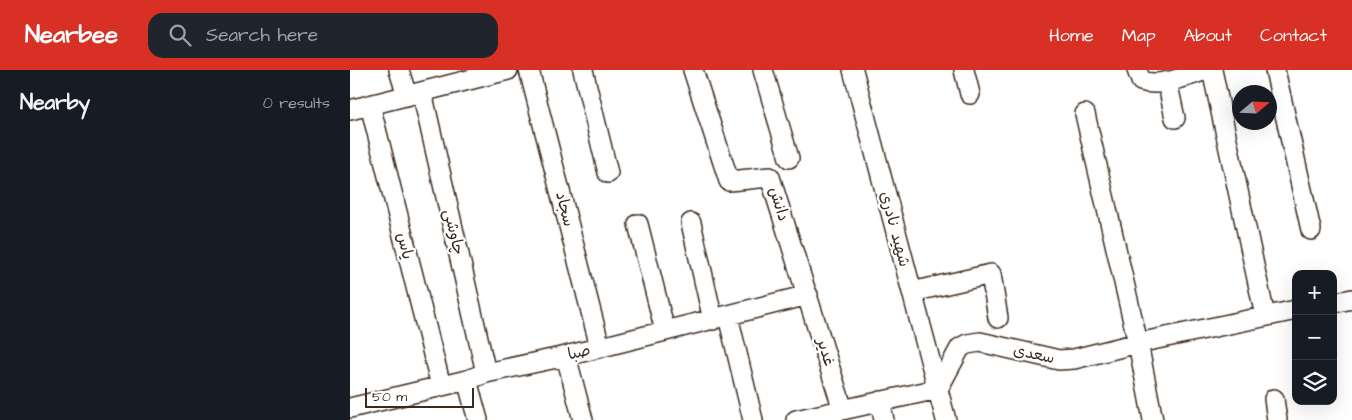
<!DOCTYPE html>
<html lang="en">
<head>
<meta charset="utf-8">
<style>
  body { margin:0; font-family:"Architects Daughter","Playpen Sans Arabic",sans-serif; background:#20242c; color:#f1f3f6 }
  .controls { position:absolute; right:15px; bottom:15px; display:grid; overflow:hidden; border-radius:10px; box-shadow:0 5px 20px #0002 }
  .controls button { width:45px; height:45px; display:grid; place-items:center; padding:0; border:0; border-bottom:1px solid #363941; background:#171b24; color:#f1f3f6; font:25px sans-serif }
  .compass { position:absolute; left:882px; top:15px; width:45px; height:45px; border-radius:50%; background:#171b24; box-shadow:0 5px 20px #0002; rotate:71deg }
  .scale { position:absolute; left:15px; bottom:12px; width:109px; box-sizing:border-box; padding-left:5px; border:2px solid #3b2a1e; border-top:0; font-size:14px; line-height:18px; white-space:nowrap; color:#3b2a1e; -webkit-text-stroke:4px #fff; paint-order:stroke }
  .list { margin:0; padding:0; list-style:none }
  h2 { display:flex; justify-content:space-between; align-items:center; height:65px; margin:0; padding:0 20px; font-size:21px }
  h2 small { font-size:16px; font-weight:400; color:#9ea1a6 }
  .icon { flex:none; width:28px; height:28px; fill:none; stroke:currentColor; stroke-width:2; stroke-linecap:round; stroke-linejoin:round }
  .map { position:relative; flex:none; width:1002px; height:350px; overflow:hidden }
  header { display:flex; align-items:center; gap:30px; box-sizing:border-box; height:70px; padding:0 25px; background:#d93025; color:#fff }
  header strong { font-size:24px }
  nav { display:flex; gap:28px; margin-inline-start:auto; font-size:18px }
  .search { width:350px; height:45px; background:#20242c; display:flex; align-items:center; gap:12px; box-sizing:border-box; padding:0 18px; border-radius:15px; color:#9ea1a6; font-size:19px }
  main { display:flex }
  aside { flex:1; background:#171b24 }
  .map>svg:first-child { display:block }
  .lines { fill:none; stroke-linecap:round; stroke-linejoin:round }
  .minor-casing { stroke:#3b2a1e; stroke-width:22 }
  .minor { stroke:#fff; stroke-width:19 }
  .labels { text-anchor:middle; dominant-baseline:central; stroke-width:4.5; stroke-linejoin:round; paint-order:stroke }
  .street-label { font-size:16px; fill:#3b2a1e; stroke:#fff }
</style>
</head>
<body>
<header>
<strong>Nearbee</strong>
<div class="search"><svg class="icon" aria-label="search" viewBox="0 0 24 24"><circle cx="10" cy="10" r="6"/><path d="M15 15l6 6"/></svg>Search here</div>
<nav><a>Home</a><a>Map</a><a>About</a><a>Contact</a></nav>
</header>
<main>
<aside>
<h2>Nearby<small>0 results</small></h2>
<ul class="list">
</ul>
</aside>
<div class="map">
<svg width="1002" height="350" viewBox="0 0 1002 350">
  <rect width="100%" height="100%" fill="#fff"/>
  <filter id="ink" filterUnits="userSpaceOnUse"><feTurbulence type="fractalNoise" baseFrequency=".02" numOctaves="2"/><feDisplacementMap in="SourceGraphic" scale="10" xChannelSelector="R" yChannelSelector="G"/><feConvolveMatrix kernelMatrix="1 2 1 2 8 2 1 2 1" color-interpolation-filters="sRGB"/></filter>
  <g filter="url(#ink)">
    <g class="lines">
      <defs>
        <path id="minor" d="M49,0L57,26
          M179,0L250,277
          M233,0L258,103
          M343,0L379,111L420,107L493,340
          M413,0L439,88
          M503,0L596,350
          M614,0L620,24
          M787,0L791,11C811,18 838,5 857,0
          M862,0L915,246
          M925,0L961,160
          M817,11L825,48
          M72,22L136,303
          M20,35L91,316
          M0,40L158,0
          M735,44L788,273L803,350
          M341,153L363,250
          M288,154L315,261
          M562,222L641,204L648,248
          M983,233L1002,229
          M378,246L403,350
          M216,286L233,350
          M117,310L128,350
          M924,329L927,350
          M530,331L534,350
          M0,338L117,310L136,303L216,286L458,225
          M446,350L588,319L610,278L617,274L630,272L709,290L724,289L788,273L946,240"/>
      </defs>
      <use href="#minor" class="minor-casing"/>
      <use href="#minor" class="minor"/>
    </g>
  </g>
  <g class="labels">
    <g class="street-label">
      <text transform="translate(429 134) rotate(72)">دانش</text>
      <text transform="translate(215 139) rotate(76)">سجاد</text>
      <text transform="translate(545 159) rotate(75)">شهید نادری</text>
      <text transform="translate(104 162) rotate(77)">چاوشی</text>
      <text transform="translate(55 176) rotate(76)">یاس</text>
      <text transform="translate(229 282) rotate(-13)">صبا</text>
      <text transform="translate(476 282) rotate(73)">غدیر</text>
      <text transform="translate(684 284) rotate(12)">سعدی</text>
    </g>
  </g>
</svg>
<div class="controls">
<button>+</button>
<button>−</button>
<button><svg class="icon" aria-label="layers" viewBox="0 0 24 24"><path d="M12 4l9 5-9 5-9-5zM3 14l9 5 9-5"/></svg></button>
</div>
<svg class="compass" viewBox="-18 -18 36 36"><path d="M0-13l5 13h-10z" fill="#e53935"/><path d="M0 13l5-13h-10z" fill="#9ea1a6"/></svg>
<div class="scale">50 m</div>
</div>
</main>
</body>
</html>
